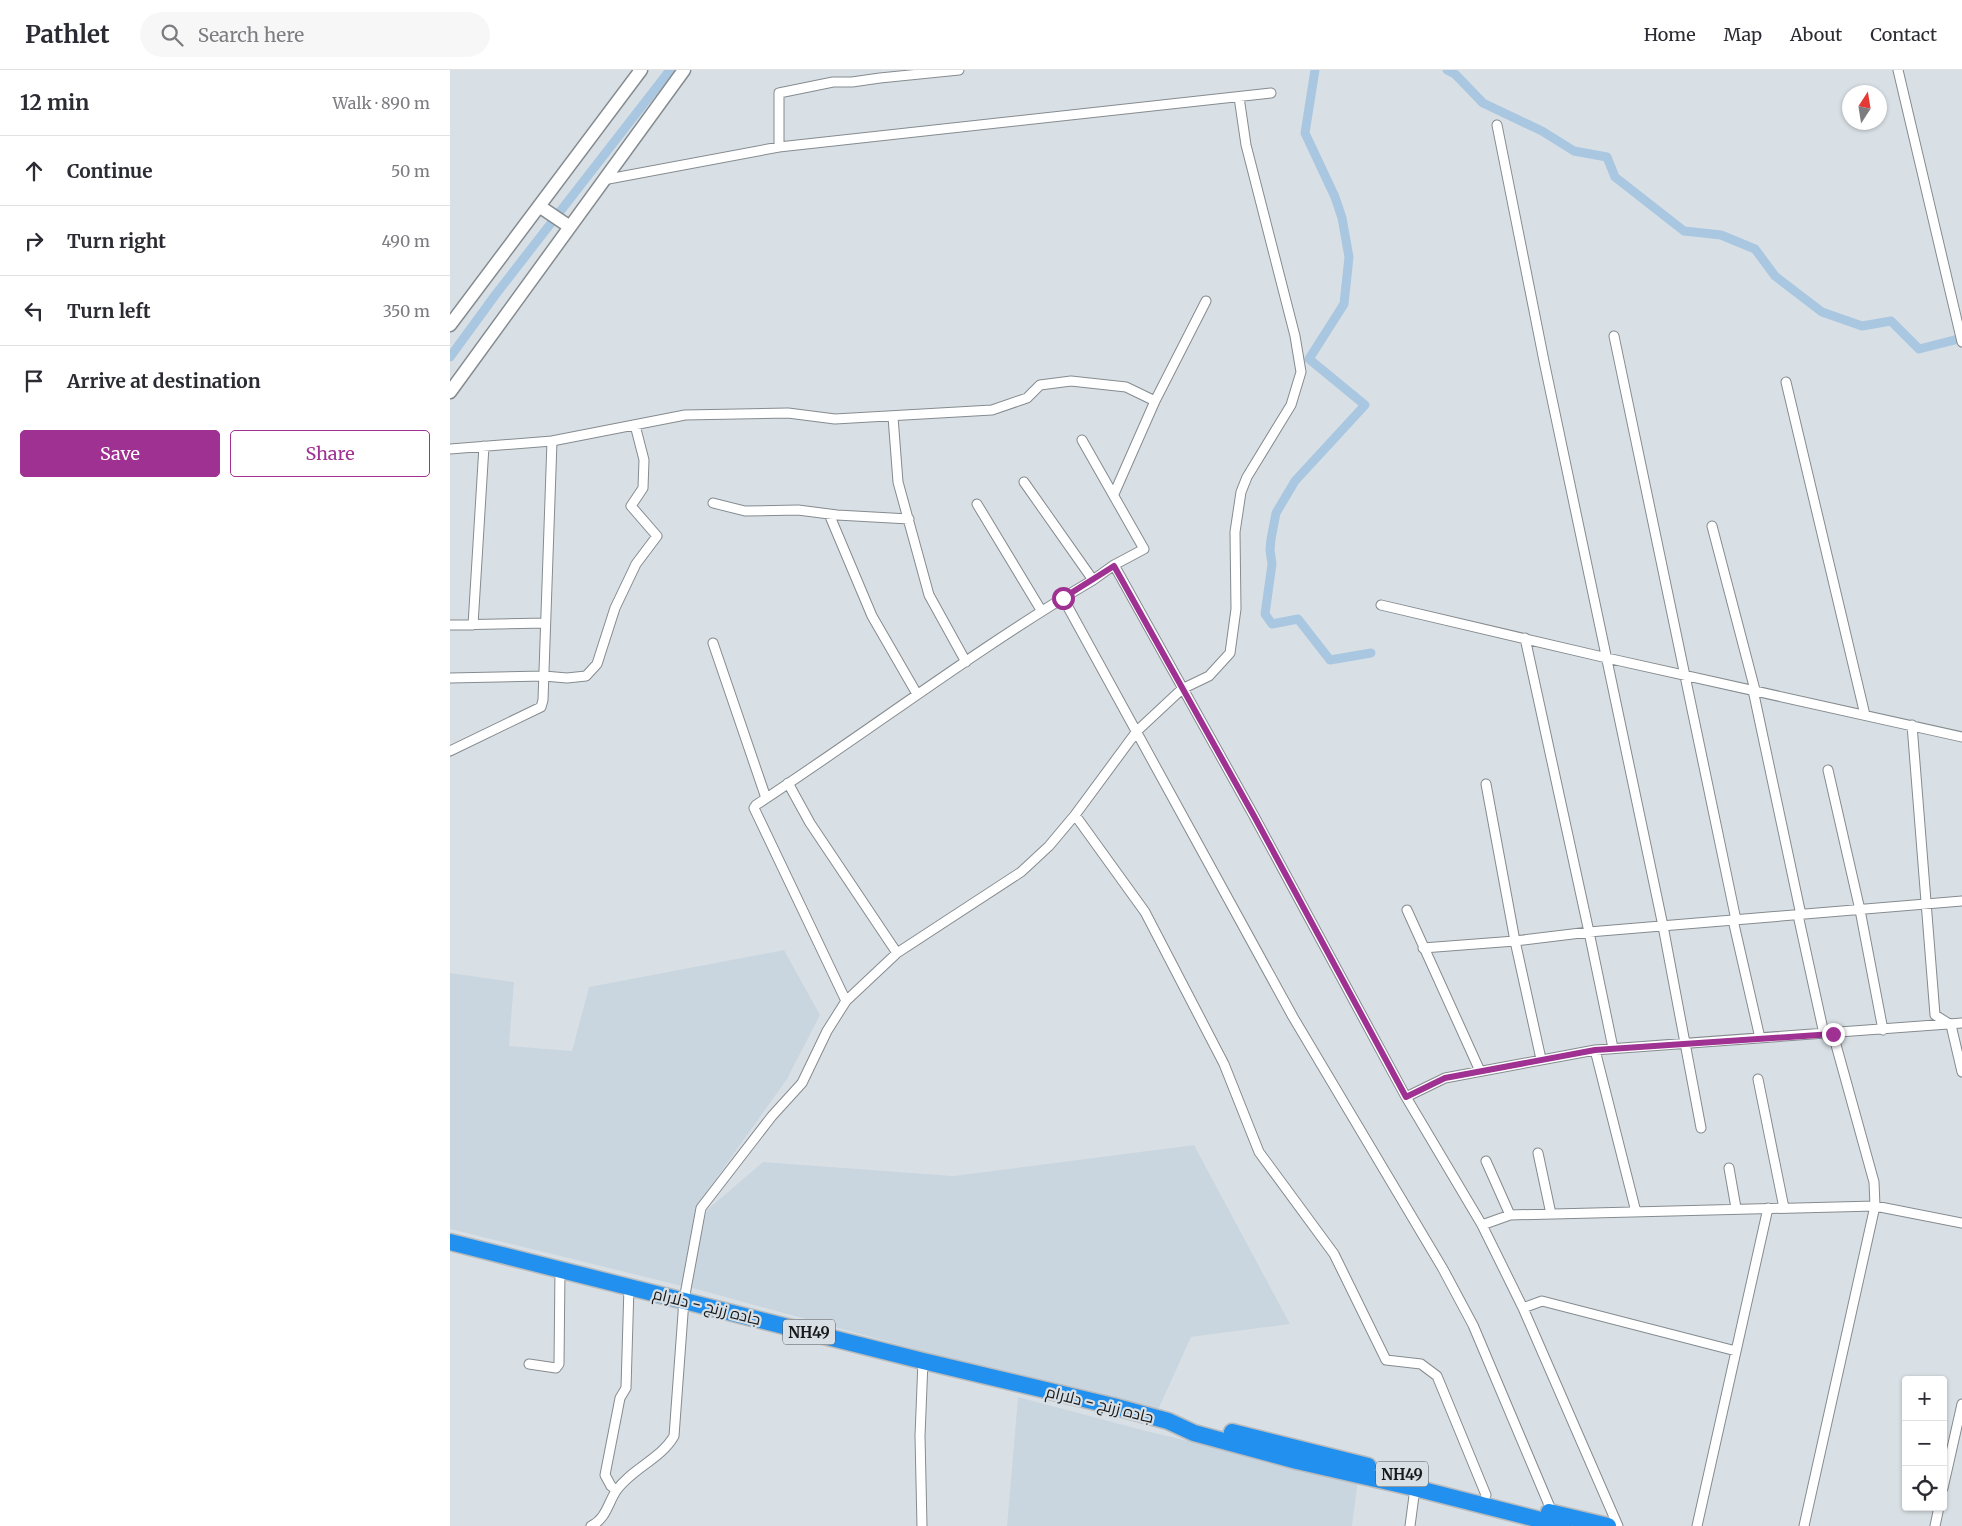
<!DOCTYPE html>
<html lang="en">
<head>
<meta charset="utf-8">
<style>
  body { margin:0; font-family:Merriweather,Cairo,serif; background:#f7f7f7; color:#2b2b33 }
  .controls { position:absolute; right:15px; bottom:15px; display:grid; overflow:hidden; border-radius:5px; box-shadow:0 1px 4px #0004 }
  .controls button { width:45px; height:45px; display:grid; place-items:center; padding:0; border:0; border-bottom:1px solid #e1e1e2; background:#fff; color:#2b2b33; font:25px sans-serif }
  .compass { position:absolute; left:1392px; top:15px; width:45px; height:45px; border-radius:50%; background:#fff; box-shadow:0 1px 4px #0004; rotate:12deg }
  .stop { position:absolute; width:15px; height:15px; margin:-11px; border:4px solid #9e3192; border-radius:50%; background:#fff }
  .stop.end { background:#9e3192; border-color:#fff; box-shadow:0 1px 5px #0008 }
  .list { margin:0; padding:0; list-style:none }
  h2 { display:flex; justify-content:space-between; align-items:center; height:65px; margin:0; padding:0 20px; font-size:21px }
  h2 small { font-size:16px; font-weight:400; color:#7c7c81 }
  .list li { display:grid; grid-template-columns:32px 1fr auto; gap:15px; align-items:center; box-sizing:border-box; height:70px; padding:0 20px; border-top:1px solid #e1e1e2 }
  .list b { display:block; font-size:19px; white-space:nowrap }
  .list em { font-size:16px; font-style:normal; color:#7c7c81 }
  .actions { display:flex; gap:10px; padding:15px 20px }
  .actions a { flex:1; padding:11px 0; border:1px solid #9e3192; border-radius:5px; text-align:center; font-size:18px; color:#9e3192 }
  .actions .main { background:#9e3192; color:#fff }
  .icon { flex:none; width:28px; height:28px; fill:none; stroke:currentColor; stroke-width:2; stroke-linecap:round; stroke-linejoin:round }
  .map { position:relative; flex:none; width:1512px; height:1456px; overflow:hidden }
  header { display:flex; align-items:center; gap:30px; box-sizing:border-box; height:70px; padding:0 25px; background:#fff; border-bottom:1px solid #e1e1e2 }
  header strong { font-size:24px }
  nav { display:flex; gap:28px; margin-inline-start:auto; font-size:18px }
  .search { width:350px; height:45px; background:#f7f7f7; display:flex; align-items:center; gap:12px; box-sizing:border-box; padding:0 18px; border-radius:28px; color:#7c7c81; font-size:19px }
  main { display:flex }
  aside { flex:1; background:#fff }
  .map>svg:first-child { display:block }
  .built { fill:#c9d6e0 }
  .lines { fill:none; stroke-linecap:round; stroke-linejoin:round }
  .canal { stroke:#a9c7e1; stroke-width:9 }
  .street-casing { stroke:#858b8f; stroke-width:11 }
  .secondary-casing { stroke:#858b8f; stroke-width:15 }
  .highway-casing { stroke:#b9babb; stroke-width:19 }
  .street { stroke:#fff; stroke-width:9 }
  .secondary { stroke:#fff; stroke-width:12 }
  .highway { stroke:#2290ee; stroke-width:16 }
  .route { stroke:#9e3192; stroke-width:6 }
  .labels { text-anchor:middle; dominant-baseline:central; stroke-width:4.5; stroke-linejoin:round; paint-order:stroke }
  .shield { fill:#d9e0e5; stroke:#515558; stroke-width:1 }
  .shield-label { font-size:15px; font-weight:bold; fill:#17191b }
  .street-label { font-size:16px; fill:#17191b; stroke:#d9e0e5 }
</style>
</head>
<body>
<header>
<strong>Pathlet</strong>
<div class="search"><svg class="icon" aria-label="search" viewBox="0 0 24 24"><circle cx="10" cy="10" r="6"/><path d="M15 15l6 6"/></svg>Search here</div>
<nav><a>Home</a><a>Map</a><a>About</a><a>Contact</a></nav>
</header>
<main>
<aside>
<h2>12 min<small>Walk · 890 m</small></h2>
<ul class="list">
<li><svg class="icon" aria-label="ahead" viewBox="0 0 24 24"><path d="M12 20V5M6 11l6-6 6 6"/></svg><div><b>Continue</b></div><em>50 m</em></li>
<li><svg class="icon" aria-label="right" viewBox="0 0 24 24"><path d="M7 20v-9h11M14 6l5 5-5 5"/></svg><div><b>Turn right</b></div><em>490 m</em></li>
<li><svg class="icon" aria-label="left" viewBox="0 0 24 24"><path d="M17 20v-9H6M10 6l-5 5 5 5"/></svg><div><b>Turn left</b></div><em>350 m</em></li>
<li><svg class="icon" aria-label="arrive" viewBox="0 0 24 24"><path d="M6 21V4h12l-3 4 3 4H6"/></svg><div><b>Arrive at destination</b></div></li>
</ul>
<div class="actions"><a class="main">Save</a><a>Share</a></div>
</aside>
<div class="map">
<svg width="1512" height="1456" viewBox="0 0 1512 1456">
  <rect width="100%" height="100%" fill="#d9e0e5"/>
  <path class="built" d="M334,880L370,945L337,1009L248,1134L232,1216L0,1159V903L64,912L59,976L122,981L139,917Z
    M744,1075L840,1254L741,1267L708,1340L508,1291L239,1217L257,1140L313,1092L503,1106Z
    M568,1327L700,1362L908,1410L902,1456H557Z"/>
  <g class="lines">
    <path class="canal" d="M865,0L855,63L885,127L892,148L899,187L894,234L859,289L915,335L845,411L826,443L821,469L820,480L822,494L815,544L822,554L848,549L880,590L921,583
      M997,0L1005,4L1033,33L1092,61L1124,81L1157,87L1165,107L1234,161L1271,165L1305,179L1325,206L1372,242L1412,256L1441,251L1469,279L1512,268
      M0,287L46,224L220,0"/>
    <defs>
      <path id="street" d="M1448,0L1512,272
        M1047,55L1094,291L1213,856L1251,1058
        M329,77V23L383,12H402L430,8L509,0
        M153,110L329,77L821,23
        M1164,266L1286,850
        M1336,312L1415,645
        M443,347L448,412L479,525L516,592
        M632,370L694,479L664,495
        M0,379L102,371
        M574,412L643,510L664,495L804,746L956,1027L1032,1155L1073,1238L1168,1456
        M664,424L705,331L756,231
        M263,433L295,441L348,440L387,445L459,449
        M527,434L591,540
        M379,444L422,546L467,624
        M1262,456L1305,620
        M613,528L843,947L993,1199L1023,1255L1102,1442
        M931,535L1157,588L1512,667
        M0,555L95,553
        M23,555L34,376
        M1075,568L1139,862L1163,978
        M263,573L316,728
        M0,608L94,606L117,608L136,606L147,594L165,538L186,494L207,466L181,436L193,418L194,390L185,355
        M1303,620L1351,845
        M1462,655L1485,945L1501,955L1512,1002
        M0,681L91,637L93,630L102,371L235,345L338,343L385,349L542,340L577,328L590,315L621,311L676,317L705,331
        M1378,700L1410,840L1433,960
        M338,713L360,753L447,883
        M1036,714L1065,871L1091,989
        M625,745L695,842L774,994L809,1082L884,1184L936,1290L971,1294L987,1306L1036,1425
        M957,840L1030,1001
        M1348,845L1374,964
        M1283,850L1310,968
        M973,878L1065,871L1139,862L1512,831
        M396,931L304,738L306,735C419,661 526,579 643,510
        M1145,980L1186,1142
        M1308,1009L1334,1138
        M956,1027L995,1008L1145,980L1512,953
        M1088,1083L1101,1144
        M1036,1091L1060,1145
        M1279,1098L1286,1138
        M1032,1155L1060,1145L1425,1136L1512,1153
        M1073,1238L1092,1231L1286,1281
        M79,1294L106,1298L109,1294L110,1199
        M1493,1418L1512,1334
        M166,1420L161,1416L155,1405L170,1328L176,1318L179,1216
        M141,1456C156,1449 158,1433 166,1421C181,1399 211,1389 224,1366L234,1230L251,1138L322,1046L352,1013L377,961L396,931L447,883L571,802L599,776L625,745L687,661L732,619L759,606L780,583L786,539L785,462L791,422L797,407L841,335L851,302L845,266L796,75L789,27
        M472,1456L470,1366L473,1291
        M960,1456L965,1418
        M1247,1456L1318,1138
        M1354,1456L1425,1136L1424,1112L1383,964
        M1485,1456L1489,1437"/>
      <path id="secondary" d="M89,136L120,157
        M0,255L191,0
        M0,322L234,0"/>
      <path id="highway" d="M0,1172L473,1291L663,1336L718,1351L744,1363L847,1391L965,1418L1114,1456
        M782,1362L918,1396
        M1099,1442L1158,1456"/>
    </defs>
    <use href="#street" class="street-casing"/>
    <use href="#secondary" class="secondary-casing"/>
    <use href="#highway" class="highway-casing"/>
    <use href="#street" class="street"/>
    <use href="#secondary" class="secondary"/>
    <use href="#highway" class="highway"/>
  </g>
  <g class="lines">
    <path class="route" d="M613,528L664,496L804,746L956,1027L995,1008L1145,980L1383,964"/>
  </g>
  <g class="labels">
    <g class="shield">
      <rect x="333" y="1249.5" width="52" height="25" rx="4"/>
      <rect x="926" y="1391.5" width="52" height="25" rx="4"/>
    </g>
    <g class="shield-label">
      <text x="359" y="1262">NH49</text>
      <text x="952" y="1404">NH49</text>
    </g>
    <g class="street-label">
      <text transform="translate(257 1236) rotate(14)">جاده زرنج - دلارام</text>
      <text transform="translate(650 1334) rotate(14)">جاده زرنج - دلارام</text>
    </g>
  </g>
</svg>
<div class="controls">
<button>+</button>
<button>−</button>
<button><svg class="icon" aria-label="locate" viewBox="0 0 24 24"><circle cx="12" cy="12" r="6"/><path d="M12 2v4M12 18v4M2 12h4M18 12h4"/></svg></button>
</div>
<svg class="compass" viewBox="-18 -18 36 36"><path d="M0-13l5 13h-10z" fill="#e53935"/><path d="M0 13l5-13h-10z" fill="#7c7c81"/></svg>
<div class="stop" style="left:613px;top:528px"></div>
<div class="stop end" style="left:1383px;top:964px"></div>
</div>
</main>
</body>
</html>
